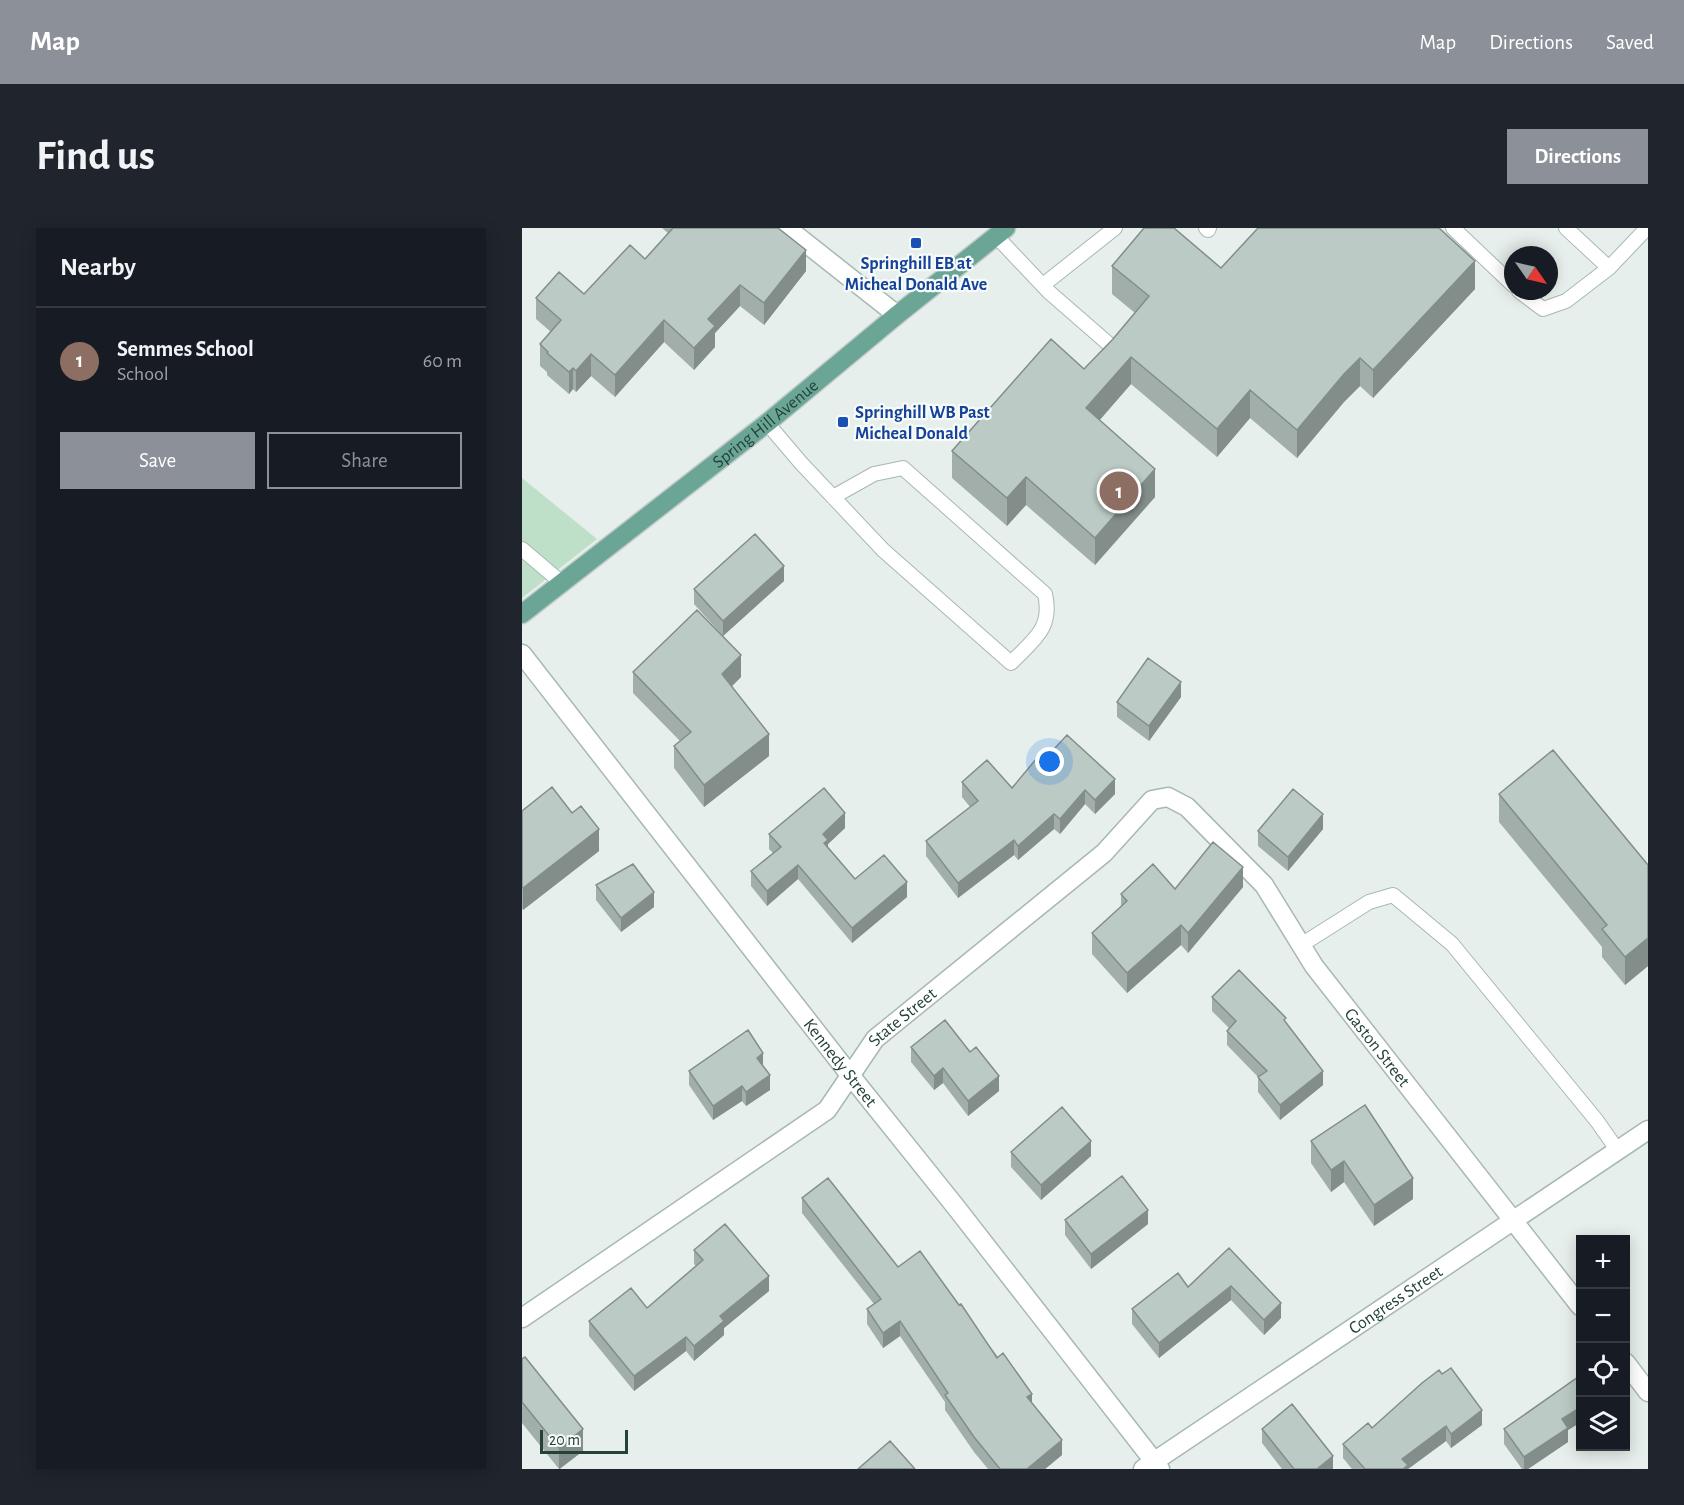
<!DOCTYPE html>
<html lang="en">
<head>
<meta charset="utf-8">
<style>
	body { margin:0; font-family:"Alegreya Sans",sans-serif; background:#20242c; color:#f1f3f6 }
	.controls { position:absolute; right:18px; bottom:18px; display:grid; overflow:hidden; border-radius:0px; box-shadow:0 3px 15px #0003 }
	.controls button { width:54px; height:54px; display:grid; place-items:center; padding:0; border:0; border-bottom:2px solid #363941; background:#171b24; color:#f1f3f6; font:30px sans-serif }
	.compass { position:absolute; left:982px; top:18px; width:54px; height:54px; border-radius:50%; background:#171b24; box-shadow:0 3px 15px #0003; rotate:124deg }
	.scale { position:absolute; left:18px; bottom:15px; width:88px; box-sizing:border-box; padding-left:6px; border:3px solid #24423a; border-top:0; font-size:16px; line-height:21px; white-space:nowrap; color:#24423a; -webkit-text-stroke:4px #f7fbf9; paint-order:stroke }
	.you { position:absolute; left:528px; top:534px; width:21px; height:21px; margin:-15px; border:4px solid #fff; border-radius:50%; background:#1a73e8; box-shadow:0 0 0 9px #1a73e833 }
	.badge { display:grid; place-items:center; width:39px; height:39px; border-radius:50%; background:#8c9099; color:#fff; font-size:20px; font-weight:700 }
	.pin { position:absolute; translate:-50% -50%; border:3px solid #fff; box-shadow:0 2px 6px #0006 }
	.list { margin:0; padding:0; list-style:none }
	h2 { display:flex; justify-content:space-between; align-items:center; height:78px; margin:0; padding:0 24px; font-size:26px }
	h2 small { font-size:20px; font-weight:400; color:#9ea1a6 }
	.list li { display:grid; grid-template-columns:39px 1fr auto; gap:18px; align-items:center; box-sizing:border-box; height:108px; padding:0 24px; border-top:2px solid #363941 }
	.list b { display:block; font-size:22px; white-space:nowrap }
	.list p { margin:0; font-size:20px; white-space:nowrap; color:#9ea1a6 }
	.list em { font-size:20px; font-style:normal; color:#9ea1a6 }
	.actions { display:flex; gap:12px; padding:18px 24px }
	.actions a { flex:1; padding:14px 0; border:2px solid #8c9099; border-radius:0px; text-align:center; font-size:21px; color:#8c9099 }
	.actions .main { background:#8c9099; color:#fff }
	.icon { flex:none; width:33px; height:33px; fill:none; stroke:currentColor; stroke-width:2; stroke-linecap:round; stroke-linejoin:round }
	.map { position:relative; flex:none; width:1126px; height:1241px; overflow:hidden; border-radius:0px }
	header { display:flex; align-items:center; gap:36px; box-sizing:border-box; height:84px; padding:0 30px; background:#8c9099; color:#fff }
	header strong { font-size:28px }
	nav { display:flex; gap:33px; margin-inline-start:auto; font-size:21px }
	.intro { display:flex; align-items:center; justify-content:space-between; box-sizing:border-box; height:144px; padding:0 36px }
	h1 { margin:0; font-size:42px }
	.button { padding:15px 27px; border-radius:0px; background:#8c9099; color:#fff; font-size:21px; font-weight:700 }
	main { display:flex; gap:36px; padding:0 36px }
	aside { flex:1; background:#171b24; border-radius:0px; box-shadow:0 3px 15px #0003 }
	.map>svg:first-child { display:block }
</style>
</head>
<body>
<header>
<strong>Map</strong>
<nav><a>Map</a><a>Directions</a><a>Saved</a></nav>
</header>
<div class="intro"><h1>Find us</h1><a class="button">Directions</a></div>
<main>
<aside>
<h2>Nearby<small></small></h2>
<ul class="list">
<li><span class="badge" style="background:#8d6e63">1</span><div><b>Semmes School</b><p>School</p></div><em>60 m</em></li>
</ul>
<div class="actions"><a class="main">Save</a><a>Share</a></div>
</aside>
<div class="map">
<svg width="1126" height="1241" viewBox="0 0 1126 1241">
	<rect width="100%" height="100%" fill="#e6efeb"/>
	<path fill="#bfe0c8" d="M 0,250 L 75,311 L 0,370 Z"/>
	<g fill="none" stroke-linecap="round" stroke-linejoin="round">
		<defs>
			<path id="service" d="M 684,0 L 686,2 L 687,0
				M 931,0 L 991,57
				M 1044,0 L 1087,40 L 1125,0
				M 474,8 L 527,64 L 589,118
				M 521,57 L 593,0
				M 997,63 L 1021,81 L 1044,73 L 1087,40
				M 245,195 L 279,235 L 361,322 L 489,435 C 511,412 531,401 523,366 L 381,240 L 352,246 L 311,269
				M 0,321 L 40,355
				M 779,717 L 847,674 L 871,667 L 930,716 L 1075,893 L 1096,923"/>
			<g id="minor">
				<path d="M 265,0 L 375,87"/>
				<path id="s1" d="M 0,426 L 328,847 L 433,978 L 638,1241"/>
				<path id="s2" d="M 0,1090 L 305,882 L 353,811 L 582,625 L 630,572 L 646,569 L 665,579 L 742,657 L 792,738 L 1058,1078"/>
				<path d="M 1104,1135 L 1126,1164"/>
			</g>
			<g id="tertiary">
				<path id="s3" d="M 621,1241 L 1126,902"/>
			</g>
			<g id="primary">
				<path id="s4" d="M 0,386 L 245,195 L 375,87 L 484,0"/>
			</g>
		</defs>
		<use href="#service" stroke="#a8b8b2" stroke-width="16"/>
		<use href="#minor" stroke="#a8b8b2" stroke-width="21"/>
		<use href="#tertiary" stroke="#a8b8b2" stroke-width="21"/>
		<use href="#primary" stroke="#c2cac8" stroke-width="21"/>
		<use href="#service" stroke="#fff" stroke-width="14"/>
		<use href="#minor" stroke="#fff" stroke-width="18"/>
		<use href="#tertiary" stroke="#fff" stroke-width="18"/>
		<use href="#primary" stroke="#6aa596" stroke-width="18"/>
	</g>
	<path fill="#a1aea9" d="M 140,0 L 256,0 L 284,43 L 242,97 L 218,78 L 193,105 L 193,119 L 172,142 L 142,114 L 93,169 L 69,148 L 54,164 L 51,161 L 47,166 L 25,147 L 25,144 L 18,138 L 18,116 L 29,104 L 14,91 L 14,70 L 62,66 L 123,31 L 146,5 Z
		M 590,38 L 699,40 L 953,61 L 851,170 L 838,158 L 822,174 L 775,230 L 728,190 L 695,229 L 609,156 L 577,192 L 633,269 L 573,337 L 504,277 L 485,298 L 430,250 L 430,223 L 562,141 L 591,111 L 613,85 L 590,66 Z
		M 262,353 L 201,408 L 172,376 L 172,361 Z
		M 111,444 L 219,449 L 209,459 L 247,528 L 182,579 L 152,540 L 152,518 L 158,513 L 111,465 Z
		M 659,469 L 627,513 L 595,489 L 595,474 Z
		M 520,534 L 593,566 L 573,586 L 563,576 L 538,606 L 532,601 L 496,632 L 492,627 L 436,670 L 404,628 L 404,613 L 448,579 L 440,569 L 440,554 L 490,560 Z
		M 977,566 L 1126,637 L 1126,738 L 1103,757 L 1080,729 L 1080,719 L 977,594 Z
		M 0,583 L 77,623 L 1,682 L 0,680 Z
		M 323,600 L 306,616 L 306,620 L 333,651 L 385,669 L 330,715 L 276,651 L 245,678 L 229,658 L 229,643 L 251,625 L 247,621 L 247,606 Z
		M 801,601 L 766,643 L 736,618 L 736,603 Z
		M 74,657 L 132,679 L 99,704 L 74,672 Z
		M 721,659 L 666,725 L 659,717 L 605,765 L 570,726 L 570,705 L 599,679 L 599,666 L 653,661 Z
		M 690,769 L 764,795 L 801,857 L 758,892 L 736,864 L 736,849 L 705,817 L 705,803 L 707,800 L 690,783 Z
		M 389,819 L 477,863 L 446,888 L 421,855 L 412,862 L 389,834 Z
		M 241,839 L 248,862 L 224,878 L 220,873 L 191,892 L 167,857 L 167,843 Z
		M 789,913 L 891,971 L 852,998 L 822,954 L 809,964 L 789,935 Z
		M 489,924 L 569,928 L 519,972 L 489,939 Z
		M 280,970 L 376,1039 L 437,1077 L 510,1174 L 540,1227 L 523,1241 L 466,1241 L 452,1224 L 423,1182 L 423,1174 L 378,1108 L 361,1120 L 345,1096 L 345,1081 L 352,1076 L 280,985 Z
		M 543,992 L 626,996 L 569,1041 L 543,1007 Z
		M 707,1020 L 759,1090 L 742,1107 L 709,1072 L 637,1130 L 610,1096 L 610,1081 L 666,1059 Z
		M 172,1022 L 247,1063 L 202,1100 L 202,1107 L 172,1133 L 164,1123 L 112,1163 L 67,1108 L 67,1093 L 125,1080 L 174,1038 L 172,1036 Z
		M 0,1131 L 61,1223 L 38,1241 L 37,1241 L 0,1195 Z
		M 1059,1147 L 1059,1194 L 1046,1202 L 1046,1214 L 1006,1241 L 1000,1241 L 982,1216 L 982,1201 Z
		M 960,1197 L 929,1220 L 924,1213 L 886,1241 L 830,1241 L 821,1230 L 821,1216 L 850,1200 Z
		M 740,1201 L 811,1241 L 760,1241 L 740,1215 Z"/>
	<path fill="#838d89" d="M 284,22 L 284,43 L 242,97 L 242,75 Z
		M 953,33 L 953,61 L 851,170 L 851,142 Z
		M 218,57 L 218,78 L 193,105 L 193,119 L 172,142 L 172,120 L 186,91 Z
		M 142,92 L 142,114 L 93,169 L 93,147 Z
		M 69,126 L 69,148 L 54,164 L 54,143 Z
		M 609,129 L 609,156 L 564,208 L 564,180 Z
		M 838,130 L 838,158 L 822,174 L 775,230 L 775,202 L 822,146 Z
		M 51,140 L 51,161 L 47,166 L 47,144 Z
		M 728,162 L 728,190 L 695,229 L 695,201 Z
		M 633,241 L 633,269 L 573,337 L 573,310 Z
		M 504,249 L 504,277 L 485,298 L 485,270 Z
		M 262,338 L 262,353 L 201,408 L 201,393 Z
		M 219,427 L 219,449 L 200,468 L 200,446 Z
		M 659,454 L 659,469 L 627,513 L 627,498 Z
		M 247,506 L 247,528 L 182,579 L 182,557 Z
		M 593,551 L 593,566 L 573,586 L 573,572 Z
		M 563,562 L 563,576 L 538,606 L 538,591 Z
		M 323,585 L 323,600 L 306,616 L 306,626 L 302,630 L 301,606 Z
		M 532,586 L 532,601 L 496,632 L 496,618 Z
		M 801,586 L 801,601 L 766,643 L 766,629 Z
		M 77,601 L 77,623 L 1,682 L 1,660 Z
		M 492,612 L 492,627 L 436,670 L 436,655 Z
		M 276,637 L 276,651 L 245,678 L 245,663 Z
		M 721,639 L 721,659 L 666,725 L 666,705 Z
		M 385,654 L 385,669 L 330,715 L 330,700 Z
		M 132,664 L 132,679 L 99,704 L 99,690 Z
		M 659,697 L 659,717 L 605,765 L 605,745 Z
		M 1126,710 L 1126,738 L 1103,757 L 1103,729 Z
		M 241,825 L 241,840 L 235,830 Z
		M 421,840 L 421,855 L 412,862 L 412,848 Z
		M 801,843 L 801,857 L 758,892 L 758,877 Z
		M 248,847 L 248,862 L 224,878 L 224,864 Z
		M 477,848 L 477,863 L 446,888 L 446,873 Z
		M 220,858 L 220,873 L 191,892 L 191,878 Z
		M 569,913 L 569,928 L 519,972 L 519,957 Z
		M 822,933 L 822,954 L 809,964 L 809,942 Z
		M 891,950 L 891,971 L 852,998 L 852,977 Z
		M 626,982 L 626,996 L 569,1041 L 569,1026 Z
		M 247,1048 L 247,1063 L 202,1100 L 202,1107 L 172,1133 L 172,1118 L 198,1088 Z
		M 709,1058 L 709,1072 L 637,1130 L 637,1115 Z
		M 759,1075 L 759,1090 L 742,1107 L 742,1092 Z
		M 378,1093 L 378,1108 L 361,1120 L 361,1105 Z
		M 164,1109 L 164,1123 L 112,1163 L 112,1148 Z
		M 510,1166 L 510,1181 L 505,1169 Z
		M 1059,1179 L 1059,1194 L 1046,1202 L 1046,1214 L 1006,1241 L 1002,1241 L 1002,1229 L 1040,1191 Z
		M 960,1182 L 960,1197 L 929,1220 L 929,1206 Z
		M 924,1198 L 924,1213 L 886,1241 L 880,1241 L 880,1231 Z
		M 61,1201 L 61,1223 L 37,1241 L 37,1220 Z
		M 540,1212 L 540,1227 L 523,1241 L 505,1241 Z
		M 811,1228 L 811,1241 L 795,1241 Z"/>
	<path fill="#bbcac4" stroke="#838d89" stroke-width="1.5" d="M 151,0 L 256,0 L 284,22 L 242,75 L 218,57 L 186,91 L 193,98 L 172,120 L 142,92 L 93,147 L 69,126 L 54,143 L 51,140 L 47,144 L 25,125 L 26,124 L 18,116 L 39,92 L 14,70 L 37,44 L 62,66 L 108,17 L 123,31 Z
		M 622,0 L 652,0 L 699,40 L 736,0 L 917,0 L 953,33 L 851,142 L 838,130 L 822,146 L 775,202 L 728,162 L 695,201 L 609,129 L 564,180 L 633,241 L 573,310 L 504,249 L 485,270 L 430,223 L 529,111 L 562,141 L 591,111 L 627,68 L 590,38 Z
		M 233,306 L 262,338 L 201,393 L 172,361 Z
		M 175,382 L 219,427 L 200,446 L 247,506 L 182,557 L 152,518 L 169,504 L 111,444 Z
		M 626,430 L 659,454 L 627,498 L 595,474 Z
		M 545,507 L 593,551 L 573,572 L 563,562 L 538,591 L 532,586 L 496,618 L 492,612 L 436,655 L 404,613 L 456,573 L 440,554 L 465,532 L 490,560 L 515,530 L 520,534 Z
		M 1031,522 L 1126,637 L 1126,710 L 1103,729 L 1080,701 L 1085,697 L 977,566 Z
		M 30,559 L 50,585 L 59,578 L 77,601 L 1,660 L 0,659 L 0,583 Z
		M 302,560 L 323,585 L 301,606 L 306,612 L 302,615 L 333,651 L 362,627 L 385,654 L 330,700 L 276,637 L 245,663 L 229,643 L 259,619 L 247,606 Z
		M 771,561 L 801,586 L 766,629 L 736,603 Z
		M 691,614 L 721,639 L 666,705 L 659,697 L 605,745 L 570,705 L 605,673 L 599,666 L 631,636 L 653,661 Z
		M 111,636 L 132,664 L 99,690 L 74,657 Z
		M 717,742 L 764,790 L 762,792 L 801,843 L 758,877 L 736,849 L 745,843 L 705,803 L 714,793 L 690,769 Z
		M 423,792 L 448,824 L 454,819 L 477,848 L 446,873 L 421,840 L 412,848 L 389,819 Z
		M 226,802 L 241,825 L 235,830 L 248,847 L 224,864 L 220,858 L 191,878 L 167,843 Z
		M 843,877 L 891,950 L 852,977 L 822,933 L 809,942 L 789,913 Z
		M 540,879 L 569,913 L 519,957 L 489,924 Z
		M 600,948 L 626,982 L 569,1026 L 543,992 Z
		M 306,950 L 376,1039 L 398,1023 L 437,1077 L 439,1076 L 475,1130 L 481,1125 L 510,1166 L 505,1169 L 540,1212 L 505,1241 L 478,1241 L 452,1209 L 423,1167 L 426,1165 L 378,1093 L 361,1105 L 345,1081 L 359,1071 L 280,970 Z
		M 203,996 L 247,1048 L 198,1088 L 202,1093 L 172,1118 L 164,1109 L 112,1148 L 67,1093 L 109,1060 L 125,1080 L 181,1032 L 172,1022 Z
		M 707,1020 L 759,1075 L 742,1092 L 709,1058 L 637,1115 L 610,1081 L 656,1045 L 666,1059 Z
		M 3,1129 L 61,1201 L 37,1220 L 0,1174 L 0,1131 Z
		M 929,1140 L 960,1182 L 929,1206 L 924,1198 L 880,1231 L 886,1237 L 881,1241 L 843,1241 L 821,1216 L 846,1195 L 850,1200 L 900,1155 L 917,1142 L 920,1146 Z
		M 1059,1147 L 1059,1179 L 1040,1191 L 1046,1200 L 1002,1229 L 982,1201 Z
		M 770,1176 L 811,1228 L 795,1241 L 772,1241 L 740,1201 Z
		M 368,1213 L 393,1241 L 336,1241 Z"/>
	<g fill="#1a4fb4" stroke="#f7fbf9" stroke-width="2">
		<rect x="388" y="9" width="12" height="12" rx="3"/>
		<rect x="315" y="188" width="12" height="12" rx="3"/>
	</g>
	<g text-anchor="middle" stroke-width="4.5" stroke-linejoin="round" paint-order="stroke">
		<g font-size="18" font-weight="bold" fill="#164399" stroke="#f7fbf9">
			<text x="394" y="41">Springhill EB at<tspan x="394" dy="21">Micheal Donald Ave</tspan></text>
			<text x="333" y="190" text-anchor="start">Springhill WB Past<tspan x="333" dy="21">Micheal Donald</tspan></text>
		</g>
		<g font-size="18" fill="#24423a" stroke="#f7fbf9">
			<text dy="6" stroke="none"><textPath href="#s4" startOffset="309">Spring Hill Avenue</textPath></text>
			<text dy="6" stroke="none"><textPath href="#s2" startOffset="490">State Street</textPath></text>
			<text dy="6" stroke="none"><textPath href="#s2" startOffset="1167">Gaston Street</textPath></text>
			<text dy="6" stroke="none"><textPath href="#s1" startOffset="518">Kennedy Street</textPath></text>
			<text dy="6" stroke="none"><textPath href="#s3" startOffset="304">Congress Street</textPath></text>
		</g>
	</g>
</svg>
<div class="controls">
<button>+</button>
<button>−</button>
<button><svg class="icon" aria-label="locate" viewBox="0 0 24 24"><circle cx="12" cy="12" r="6"/><path d="M12 2v4M12 18v4M2 12h4M18 12h4"/></svg></button>
<button><svg class="icon" aria-label="layers" viewBox="0 0 24 24"><path d="M12 4l9 5-9 5-9-5zM3 14l9 5 9-5"/></svg></button>
</div>
<svg class="compass" viewBox="-18 -18 36 36"><path d="M0-13l5 13h-10z" fill="#e53935"/><path d="M0 13l5-13h-10z" fill="#9ea1a6"/></svg>
<div class="scale">20 m</div>
<div class="you"></div>
<div class="pin badge" style="left:597px;top:263px;background:#8d6e63">1</div>
</div>
</main>
</body>
</html>
